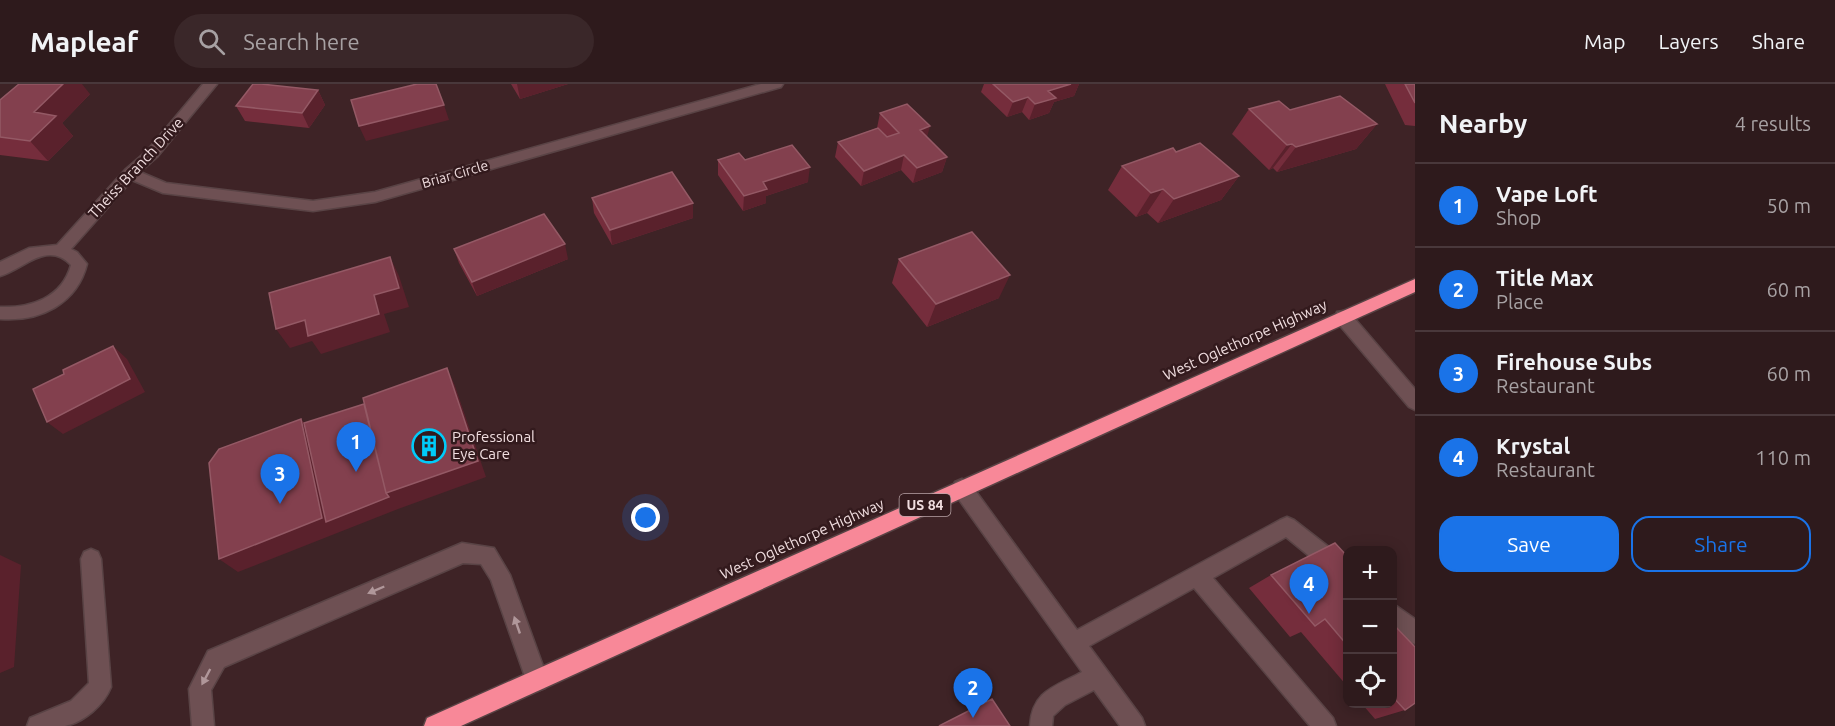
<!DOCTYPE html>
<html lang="en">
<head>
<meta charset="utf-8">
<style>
	body { margin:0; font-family:Ubuntu,sans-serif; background:#3a2729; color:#f1f3f6 }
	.controls { position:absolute; right:18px; bottom:18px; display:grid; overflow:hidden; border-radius:12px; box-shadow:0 3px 15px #0003 }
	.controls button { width:54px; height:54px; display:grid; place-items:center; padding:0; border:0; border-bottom:2px solid #49383b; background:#2e1a1c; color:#f1f3f6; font:30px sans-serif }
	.you { position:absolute; left:646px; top:434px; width:21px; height:21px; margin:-15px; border:4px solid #fff; border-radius:50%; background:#1a73e8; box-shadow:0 0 0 9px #1a73e833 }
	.badge { display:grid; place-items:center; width:39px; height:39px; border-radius:50%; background:#1a73e8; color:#fff; font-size:20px; font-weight:700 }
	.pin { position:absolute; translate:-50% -50px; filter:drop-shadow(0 2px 3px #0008) }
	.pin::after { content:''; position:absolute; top:32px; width:21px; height:18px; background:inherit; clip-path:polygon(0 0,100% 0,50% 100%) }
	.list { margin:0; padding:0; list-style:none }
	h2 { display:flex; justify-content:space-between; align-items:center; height:78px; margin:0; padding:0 24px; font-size:26px }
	h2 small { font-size:20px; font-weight:400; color:#a7a1a3 }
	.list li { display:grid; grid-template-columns:39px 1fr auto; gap:18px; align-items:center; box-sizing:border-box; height:84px; padding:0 24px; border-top:2px solid #49383b }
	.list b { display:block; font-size:22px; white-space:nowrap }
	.list p { margin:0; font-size:20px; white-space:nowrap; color:#a7a1a3 }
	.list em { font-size:20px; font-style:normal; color:#a7a1a3 }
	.actions { display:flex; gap:12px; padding:18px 24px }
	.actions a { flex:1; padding:14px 0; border:2px solid #1a73e8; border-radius:18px; text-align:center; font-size:21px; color:#1a73e8 }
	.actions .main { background:#1a73e8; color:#fff }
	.icon { flex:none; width:33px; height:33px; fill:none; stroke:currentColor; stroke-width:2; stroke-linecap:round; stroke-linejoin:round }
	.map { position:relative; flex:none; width:1415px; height:642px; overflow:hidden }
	header { display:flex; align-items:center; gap:36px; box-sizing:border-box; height:84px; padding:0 30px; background:#2e1a1c; border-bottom:2px solid #49383b }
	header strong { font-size:28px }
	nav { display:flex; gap:33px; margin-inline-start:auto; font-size:21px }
	.search { width:420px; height:54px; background:#3a2729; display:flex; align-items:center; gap:15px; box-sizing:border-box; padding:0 21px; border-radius:33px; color:#a7a1a3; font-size:22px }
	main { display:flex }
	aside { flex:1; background:#2e1a1c }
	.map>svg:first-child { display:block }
</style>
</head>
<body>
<header>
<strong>Mapleaf</strong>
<div class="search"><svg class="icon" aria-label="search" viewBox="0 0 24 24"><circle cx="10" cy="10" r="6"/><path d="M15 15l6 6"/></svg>Search here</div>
<nav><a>Map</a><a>Layers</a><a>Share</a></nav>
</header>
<main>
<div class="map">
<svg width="1415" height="642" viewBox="0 0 1415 642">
	<rect width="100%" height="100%" fill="#3e2326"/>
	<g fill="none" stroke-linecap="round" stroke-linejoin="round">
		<defs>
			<path id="minor" d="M 203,0 L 217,0 L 157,73 L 140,88 L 166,99 L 313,117 L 375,108 L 761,0 L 783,0 L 781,3 L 375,118 L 313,127 L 163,109 L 132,96 L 71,165 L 77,168 L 87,180 C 77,220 40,238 0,235 L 0,223 C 31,224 62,214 71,181 C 47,156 24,185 0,192 L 0,178 L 29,164 L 57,161 L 125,86 L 147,67 Z
				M 1343,227 L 1349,228 L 1415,305 L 1415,326 L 1409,323 L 1337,238 L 1335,233 L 1337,228 Z
				M 962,395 L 969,398 L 1077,546 L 1280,436 L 1287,433 L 1294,436 L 1348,478 L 1348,501 L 1341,498 L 1286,453 L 1213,494 L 1333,634 L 1336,642 L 1310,642 L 1194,504 L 1089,562 L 1142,634 L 1145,642 L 1120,642 L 1094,606 L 1065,621 L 1053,632 L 1052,642 L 1030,642 C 1032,607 1054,603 1082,588 L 955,410 L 952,404 L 955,398 Z
				M 462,459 L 494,464 L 510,491 L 548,596 L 545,604 L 537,607 L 529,604 L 491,496 L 481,480 L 463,479 L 224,583 L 211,606 L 214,642 L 192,642 L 189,605 L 208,567 Z
				M 91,465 L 98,468 L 101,475 L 111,603 C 104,621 84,638 65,642 C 53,642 39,642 27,642 L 30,634 L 71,617 L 89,599 L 81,475 L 84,468 Z
				M 1392,519 L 1415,535 L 1415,560 L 1407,557 L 1392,543 Z"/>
			<path id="highway" d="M 1415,195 L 1415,208 L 461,642 L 424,642 L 427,634 Z"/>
		</defs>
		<use href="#minor" stroke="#594345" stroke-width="3"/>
		<use href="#highway" stroke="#594345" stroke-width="3"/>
		<use href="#minor" fill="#6e5053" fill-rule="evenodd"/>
		<use href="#highway" fill="#f88898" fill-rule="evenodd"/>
	</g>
	<path fill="#752d3c" d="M 511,0 L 568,0 L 520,15 Z
		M 984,0 L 1079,0 L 1074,12 L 1054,18 L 1049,29 L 1029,36 L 1022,28 L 1007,33 L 981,8 Z
		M 1385,0 L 1415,0 L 1415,42 L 1405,41 Z
		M 318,6 L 325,21 L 309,44 L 245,37 L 236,22 Z
		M 90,10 L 62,39 L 73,52 L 48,77 L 0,71 L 0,16 Z
		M 1249,25 L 1290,26 L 1377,40 L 1356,65 L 1277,88 L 1273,84 L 1269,86 L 1232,50 Z
		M 880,29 L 927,53 L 947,73 L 942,88 L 913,99 L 901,86 L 861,102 L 835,73 L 838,58 L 877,44 Z
		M 1176,68 L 1239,92 L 1221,116 L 1158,139 L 1147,129 L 1136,133 L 1108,106 L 1122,82 Z
		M 718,76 L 745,76 L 808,98 L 766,112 L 766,119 L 743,127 L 718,91 Z
		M 592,114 L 693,134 L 612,161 L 594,129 Z
		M 454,165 L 568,175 L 477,212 L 459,179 Z
		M 899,175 L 999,214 L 927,243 L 892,199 Z
		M 1347,472 L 1347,602 L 1301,548 L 1290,553 L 1249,504 L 1271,491 Z
		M 1392,539 L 1405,626 L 1375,635 L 1362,620 L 1392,620 Z"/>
	<path fill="#5a212c" d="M 63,0 L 82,0 L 90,10 L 62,39 L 73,52 L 48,77 L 30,57 L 34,28 Z
		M 517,0 L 568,0 L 520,15 Z
		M 1071,0 L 1079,0 L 1074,12 L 1054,18 L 1049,29 L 1029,36 L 1035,20 L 1048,7 Z
		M 318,6 L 325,21 L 309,44 L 302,29 Z
		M 1028,13 L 1022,28 L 1007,33 L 1013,18 Z
		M 444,21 L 449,36 L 366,57 L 359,42 Z
		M 1377,40 L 1356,65 L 1277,88 L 1296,63 Z
		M 930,42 L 926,57 L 920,46 Z
		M 1292,60 L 1273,84 L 1269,86 L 1287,61 Z
		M 904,71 L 901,86 L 861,102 L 864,87 Z
		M 947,73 L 942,88 L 913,99 L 917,84 Z
		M 810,83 L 808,98 L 766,112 L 766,119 L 743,127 L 744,112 L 763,98 Z
		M 1239,92 L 1221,116 L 1158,139 L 1174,115 Z
		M 1163,105 L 1147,129 L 1136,133 L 1151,109 Z
		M 693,119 L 693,134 L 612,161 L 610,146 Z
		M 565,160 L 568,175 L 477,212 L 472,198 Z
		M 390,173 L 399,192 L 409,223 L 384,230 L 390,248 L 321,270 L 312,257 L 290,264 L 276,245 Z
		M 1010,191 L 999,214 L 927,243 L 936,220 Z
		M 113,262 L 127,275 L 145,308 L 63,350 L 47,338 Z
		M 447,284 L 455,302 L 486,393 L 398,425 L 238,488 L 219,475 L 301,335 L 315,352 Z
		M 0,471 L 21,481 L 14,583 L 0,589 Z"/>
	<path fill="#83404e" stroke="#945965" stroke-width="1.5" d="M 19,0 L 63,0 L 34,28 L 56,32 L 30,57 L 0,53 L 0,16 Z
		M 253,0 L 261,0 L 318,6 L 302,29 L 236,22 Z
		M 417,0 L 436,0 L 444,21 L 359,42 L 351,16 Z
		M 993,0 L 1071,0 L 1048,7 L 1056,14 L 1035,20 L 1028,13 L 1013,18 Z
		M 1405,0 L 1415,0 L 1415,19 Z
		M 1340,12 L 1377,40 L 1296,63 L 1292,60 L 1287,61 L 1249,25 L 1279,17 L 1290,26 Z
		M 907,20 L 930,42 L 920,46 L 947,73 L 917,84 L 904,71 L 864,87 L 838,58 L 878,44 L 887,53 L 899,49 L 880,29 Z
		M 1200,59 L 1239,92 L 1174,115 L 1163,105 L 1151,109 L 1122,82 L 1173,64 L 1176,68 Z
		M 792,61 L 810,83 L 763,98 L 767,105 L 744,112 L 718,76 L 739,69 L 745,76 Z
		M 672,88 L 693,119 L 610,146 L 592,114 Z
		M 544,130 L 565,160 L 472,198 L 454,165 Z
		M 972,148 L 1010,191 L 936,220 L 899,175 Z
		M 390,173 L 399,204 L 374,211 L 379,230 L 308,252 L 305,236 L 276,245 L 269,209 Z
		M 113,262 L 130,295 L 47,338 L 33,305 L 64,290 L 63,286 Z
		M 447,284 L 478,377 L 386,409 L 363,314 Z
		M 364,320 L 386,409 L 389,413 L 326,438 L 304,339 Z
		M 301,335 L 322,434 L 219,475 L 209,379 L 219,365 Z
		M 1335,459 L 1347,472 L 1347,561 L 1325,535 L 1315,542 L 1271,491 Z
		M 1392,539 L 1415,563 L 1415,619 L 1405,626 L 1392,612 Z
		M 992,615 L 1010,642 L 939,642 Z"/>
	<defs><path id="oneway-solid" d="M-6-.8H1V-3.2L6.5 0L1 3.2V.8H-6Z" transform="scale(1.5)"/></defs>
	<g fill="#b0979a">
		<use href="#oneway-solid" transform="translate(376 506) rotate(157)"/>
		<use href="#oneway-solid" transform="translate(517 541) rotate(-109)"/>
		<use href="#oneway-solid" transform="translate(206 593) rotate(118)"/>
	</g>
	<defs>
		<symbol id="building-ring" viewBox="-11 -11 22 22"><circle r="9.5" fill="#331a1d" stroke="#00cbf9" stroke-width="1.5"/><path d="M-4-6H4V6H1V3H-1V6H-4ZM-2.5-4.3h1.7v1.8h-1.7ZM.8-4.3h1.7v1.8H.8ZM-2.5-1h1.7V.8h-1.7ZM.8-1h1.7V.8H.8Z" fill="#00cbf9"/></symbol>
	</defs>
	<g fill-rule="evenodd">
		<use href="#building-ring" x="410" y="343" width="38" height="38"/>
	</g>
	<g text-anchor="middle" stroke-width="5" stroke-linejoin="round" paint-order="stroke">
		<g font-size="14" fill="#f1dee0" stroke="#331a1d">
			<text transform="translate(455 90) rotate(-16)" y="5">Briar Circle</text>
		</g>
		<rect fill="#331a1d" stroke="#b8a3a6" stroke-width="1.5" x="899.5" y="410" width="51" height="22" rx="4.5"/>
		<g font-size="14" font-weight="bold" fill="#f1dee0">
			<text x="925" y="426">US 84</text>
		</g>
		<g font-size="15" fill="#f1dee0" stroke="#331a1d">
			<text transform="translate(136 84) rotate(-47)" y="5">Theiss Branch Drive</text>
			<text transform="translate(1245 256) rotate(-24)" y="5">West Oglethorpe Highway</text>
			<text transform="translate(802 455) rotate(-24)" y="5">West Oglethorpe Highway</text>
		</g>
		<g font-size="15" fill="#f1dee0" stroke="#331a1d" text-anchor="start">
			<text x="452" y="358">Professional<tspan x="452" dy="17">Eye Care</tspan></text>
		</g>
	</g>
</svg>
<div class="controls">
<button>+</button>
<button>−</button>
<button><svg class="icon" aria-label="locate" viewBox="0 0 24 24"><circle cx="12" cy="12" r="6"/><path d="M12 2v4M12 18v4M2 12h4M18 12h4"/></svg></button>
</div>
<div class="you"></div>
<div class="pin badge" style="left:356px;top:388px">1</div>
<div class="pin badge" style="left:973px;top:634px">2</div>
<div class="pin badge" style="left:280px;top:420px">3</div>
<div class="pin badge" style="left:1309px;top:530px">4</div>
</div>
<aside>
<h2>Nearby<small>4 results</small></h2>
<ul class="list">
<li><span class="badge">1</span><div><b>Vape Loft</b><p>Shop</p></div><em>50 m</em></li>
<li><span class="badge">2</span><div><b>Title Max</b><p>Place</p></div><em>60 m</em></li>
<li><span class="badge">3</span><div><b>Firehouse Subs</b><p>Restaurant</p></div><em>60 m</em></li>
<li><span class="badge">4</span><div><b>Krystal</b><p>Restaurant</p></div><em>110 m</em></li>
</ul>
<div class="actions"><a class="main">Save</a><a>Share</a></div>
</aside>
</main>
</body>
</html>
